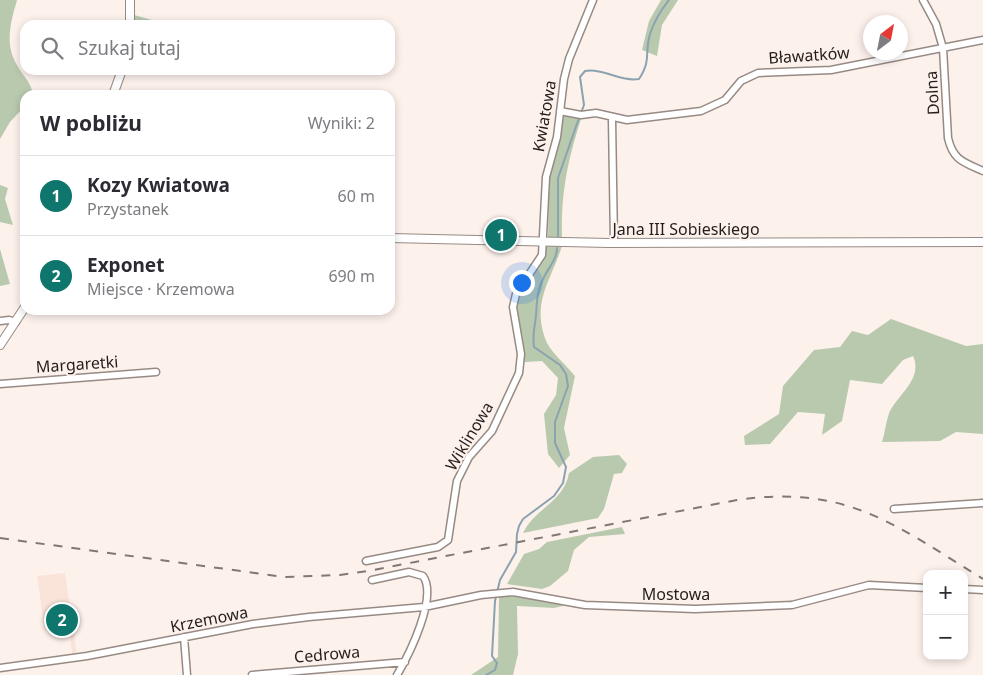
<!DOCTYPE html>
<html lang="pl">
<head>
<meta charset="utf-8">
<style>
	body { margin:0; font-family:"Noto Sans",sans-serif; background:#f2f2f3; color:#2b2b33 }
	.controls { position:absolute; right:15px; bottom:15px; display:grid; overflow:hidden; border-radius:10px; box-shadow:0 2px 8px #0003 }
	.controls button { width:45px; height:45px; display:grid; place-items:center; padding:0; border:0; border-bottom:1px solid #e1e1e2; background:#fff; color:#2b2b33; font:25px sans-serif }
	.compass { position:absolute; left:863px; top:15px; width:45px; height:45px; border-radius:50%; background:#fff; box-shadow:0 2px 8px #0003; rotate:32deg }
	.you { position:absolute; left:521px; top:282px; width:18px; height:18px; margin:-12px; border:4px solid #fff; border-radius:50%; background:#1a73e8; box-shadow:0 0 0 8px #1a73e833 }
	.badge { display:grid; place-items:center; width:32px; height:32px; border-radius:50%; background:#0f766e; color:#fff; font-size:16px; font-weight:700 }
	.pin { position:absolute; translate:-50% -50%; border:2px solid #fff; box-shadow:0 1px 5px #0006 }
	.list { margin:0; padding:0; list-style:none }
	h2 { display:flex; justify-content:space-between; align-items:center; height:65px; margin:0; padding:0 20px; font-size:21px }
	h2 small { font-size:16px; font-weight:400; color:#7c7c81 }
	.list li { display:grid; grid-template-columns:32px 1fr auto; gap:15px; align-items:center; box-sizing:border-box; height:80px; padding:0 20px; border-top:1px solid #e1e1e2 }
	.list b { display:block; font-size:19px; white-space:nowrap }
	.list p { margin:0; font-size:16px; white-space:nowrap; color:#7c7c81 }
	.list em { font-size:16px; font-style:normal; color:#7c7c81 }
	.icon { flex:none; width:28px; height:28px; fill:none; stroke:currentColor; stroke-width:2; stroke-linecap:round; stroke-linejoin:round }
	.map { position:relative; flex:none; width:983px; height:675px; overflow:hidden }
	.search { position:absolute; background:#fff; box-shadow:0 2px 8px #0003; left:20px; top:20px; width:375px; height:55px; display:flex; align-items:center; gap:12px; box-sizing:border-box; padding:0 18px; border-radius:15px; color:#7c7c81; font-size:19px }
	.panel { position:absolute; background:#fff; box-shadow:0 2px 8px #0003; left:20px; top:90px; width:375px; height:225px; border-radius:15px }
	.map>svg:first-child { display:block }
</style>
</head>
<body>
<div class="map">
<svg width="983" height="675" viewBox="0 0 983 675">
	<rect width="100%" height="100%" fill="#fdf1ec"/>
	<path fill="#fae4da" d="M 65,573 L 77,654 L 72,654 L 69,626 L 45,630 L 37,576 Z"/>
	<path fill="#b9c9ae" d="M 0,0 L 17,0 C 11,21 4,44 17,65 C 22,75 32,83 33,95 L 25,95 L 25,106 L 10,122 L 0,139 Z
		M 133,0 L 135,0 L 134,15 L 152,20 L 150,25 L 132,25 Z
		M 661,0 L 678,0 L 662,25 L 657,56 L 642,50 L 649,21 Z
		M 563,114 L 581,119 C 567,163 561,193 562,238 L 548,237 L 549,177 Z
		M 0,185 L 8,188 L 5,199 L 13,225 L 0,222 Z
		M 547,245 L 562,246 C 551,281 530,303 547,343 C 553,354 567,366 575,376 L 564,428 L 570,455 L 559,468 L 548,454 L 544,414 L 556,395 L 558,378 L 542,361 L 525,362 C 523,346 516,323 516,308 C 517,291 542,267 547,245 Z
		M 0,249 L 10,284 L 0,286 Z
		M 891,319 L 966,346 L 983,344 L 983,434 L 956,432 L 940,441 L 882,442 C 885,433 886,420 890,411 C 900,393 923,378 913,356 L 903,360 L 882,384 L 850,380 L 842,421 L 822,435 L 825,414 L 798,412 L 770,444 L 745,445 L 744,436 L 779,414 L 783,386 L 814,350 L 840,347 L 852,331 L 868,335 Z
		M 619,455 L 627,464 L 622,473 L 614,474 L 604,509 L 598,518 L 523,533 C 535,508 564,502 569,473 L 593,457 Z
		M 622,527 L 625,534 L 589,537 L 574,550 L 568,571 L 550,586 L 542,589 L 507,584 L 524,554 L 539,549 L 547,542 Z
		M 507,596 L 541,599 L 567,605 L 554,608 L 517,606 L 518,654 L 513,675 L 471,675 L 498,657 L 499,597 Z"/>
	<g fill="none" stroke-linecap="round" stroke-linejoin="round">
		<path stroke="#8ba2b1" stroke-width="2" d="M 581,113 L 584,105 L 580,77 L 585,71 C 604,68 620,82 639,79 C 652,59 644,54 650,34 C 654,22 661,10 669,0
			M 558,236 L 558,178 L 579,118
			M 486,675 L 495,670 L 497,663 L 492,656 L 495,601 L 500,580 L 516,552 L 517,534 L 519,526 L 523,519 L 554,496 L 563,483 L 566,467 L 555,443 L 555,422 L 568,386 L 566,374 L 560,365 L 534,347 C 532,332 535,328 536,315 C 537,301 537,290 544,277 C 549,267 557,259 557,248"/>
		<defs>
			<path id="minor" d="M 923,0 L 936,24 L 943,48 L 948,138 C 953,160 963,162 983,171
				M 560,111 L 581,115 L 596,113 L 627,120 L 701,111 L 725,100 L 741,81 L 758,73 L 831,70 L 983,40
				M 612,119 L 614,243
				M 0,321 L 9,320 L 16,322
				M 0,384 L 156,372
				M 894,509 L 983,503
				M 366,561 L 438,547 L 448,540 L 457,481 L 469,457 L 492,431 L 519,373 L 521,354 L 513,307 L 516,294 L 542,255 L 546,177 L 557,137 L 564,79 L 569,59 L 593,0
				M 372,580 L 409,572 L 423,576 C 438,597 409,655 397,675
				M 964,589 L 983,590
				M 184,637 L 187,675
				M 0,668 L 87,656 L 253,624 L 309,617 L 424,607 L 481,595 L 513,592 L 585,605 L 695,609 L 792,605 L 869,585 L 927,588
				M 252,675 L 405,662"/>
			<path id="tertiary" d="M 130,0 L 130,25
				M 113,95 L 122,70
				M 390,238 L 609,243 L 983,242
				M 0,345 L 25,307"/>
		</defs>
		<use href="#minor" stroke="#978a84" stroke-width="9"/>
		<use href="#tertiary" stroke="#978a84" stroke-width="10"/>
		<use href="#minor" stroke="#fff" stroke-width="6"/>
		<use href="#tertiary" stroke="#fff" stroke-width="8"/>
		<path stroke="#807874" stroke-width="2" stroke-dasharray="9 9" stroke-linecap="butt" d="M 0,538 L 284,577 L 340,575 L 368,571 L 737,500 C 847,484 895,525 983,579"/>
	</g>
	<g text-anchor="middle" stroke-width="4" stroke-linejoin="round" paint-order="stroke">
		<g font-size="16" fill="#231e1b" stroke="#fdf1ec">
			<text transform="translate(809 55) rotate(-4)" y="6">Bławatków</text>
			<text transform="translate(932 93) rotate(-93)" y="6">Dolna</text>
			<text transform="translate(544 116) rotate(-80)" y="6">Kwiatowa</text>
			<text x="686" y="235">Jana III Sobieskiego</text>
			<text transform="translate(77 364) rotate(-4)" y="6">Margaretki</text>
			<text transform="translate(469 436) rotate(-59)" y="6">Wiklinowa</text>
			<text x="676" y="600">Mostowa</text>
			<text transform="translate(209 619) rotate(-11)" y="6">Krzemowa</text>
			<text transform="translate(327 654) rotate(-5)" y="6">Cedrowa</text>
		</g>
	</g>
</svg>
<div class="controls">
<button>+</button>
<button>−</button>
</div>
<svg class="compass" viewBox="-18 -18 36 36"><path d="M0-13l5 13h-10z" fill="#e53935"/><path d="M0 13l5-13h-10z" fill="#7c7c81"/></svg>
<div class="you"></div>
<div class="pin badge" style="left:501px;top:235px">1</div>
<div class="pin badge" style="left:62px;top:620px">2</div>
<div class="search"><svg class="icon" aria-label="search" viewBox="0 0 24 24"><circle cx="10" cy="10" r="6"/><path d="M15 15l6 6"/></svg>Szukaj tutaj</div>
<section class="panel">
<h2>W pobliżu<small>Wyniki: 2</small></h2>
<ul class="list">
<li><span class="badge">1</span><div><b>Kozy Kwiatowa</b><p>Przystanek</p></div><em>60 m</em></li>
<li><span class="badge">2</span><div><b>Exponet</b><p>Miejsce · Krzemowa</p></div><em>690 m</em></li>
</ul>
</section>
</div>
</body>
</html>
